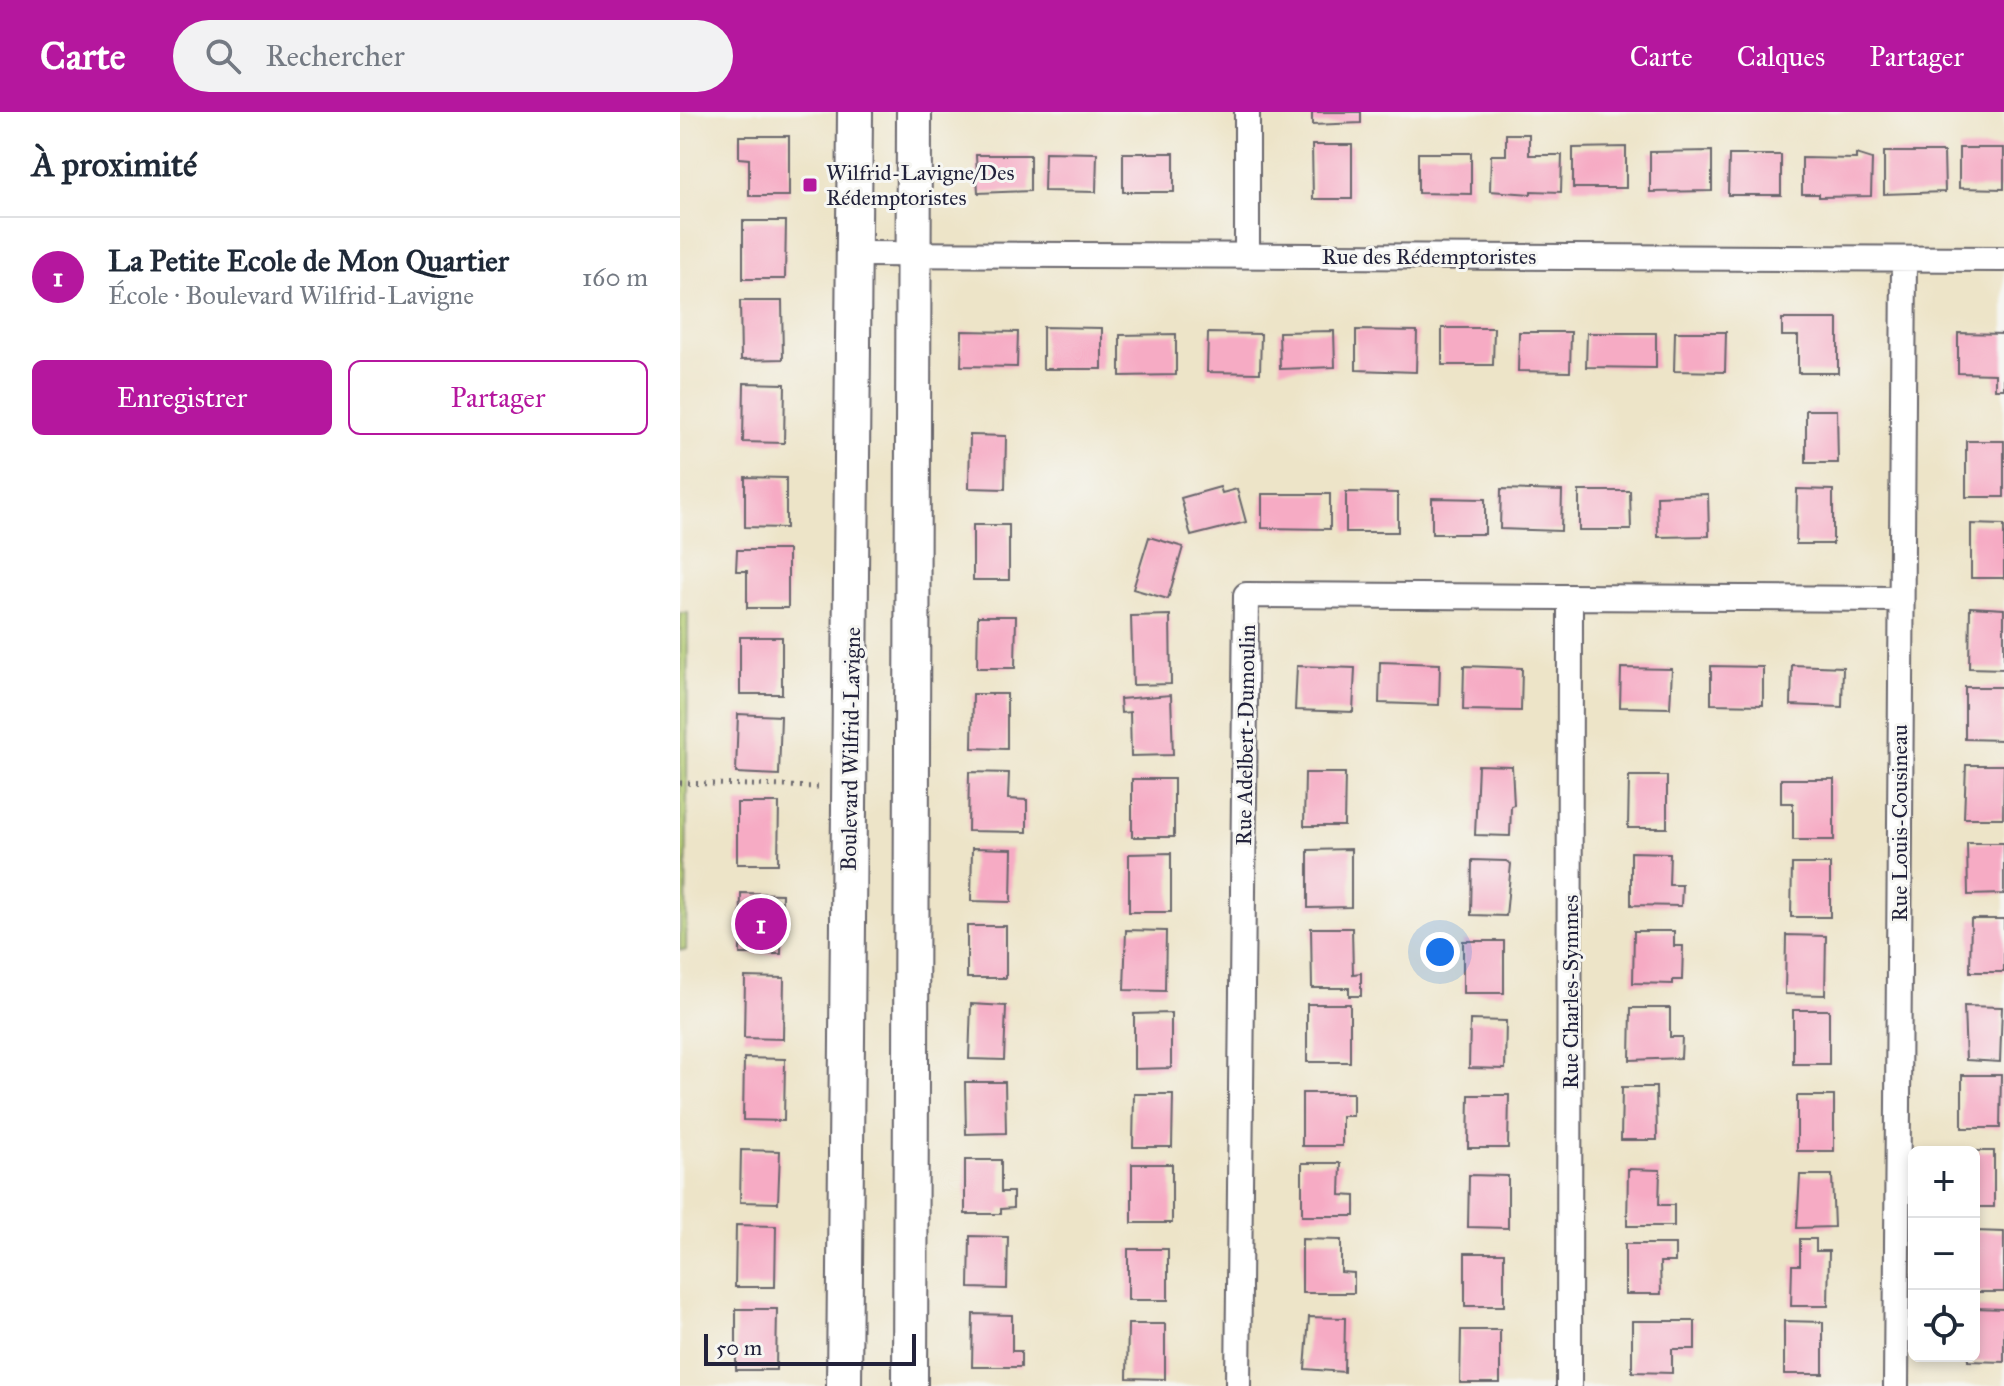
<!DOCTYPE html>
<html lang="fr">
<head>
<meta charset="utf-8">
<style>
	body { margin:0; font-family:"IM FELL Great Primer",serif; background:#f2f2f3; color:#1f2937 }
	.controls { position:absolute; right:24px; bottom:24px; display:grid; overflow:hidden; border-radius:12px; box-shadow:0 4px 12px #0003 }
	.controls button { width:72px; height:72px; display:grid; place-items:center; padding:0; border:0; border-bottom:2px solid #e0e1e3; background:#fff; color:#1f2937; font:40px sans-serif }
	.scale { position:absolute; left:24px; bottom:20px; width:212px; box-sizing:border-box; padding-left:8px; border:4px solid #22223b; border-top:0; font-size:22px; line-height:28px; white-space:nowrap; color:#22223b; -webkit-text-stroke:6px #f6f6f2; paint-order:stroke }
	.you { position:absolute; left:760px; top:840px; width:28px; height:28px; margin:-20px; border:6px solid #fff; border-radius:50%; background:#1a73e8; box-shadow:0 0 0 12px #1a73e833 }
	.badge { display:grid; place-items:center; width:52px; height:52px; border-radius:50%; background:#b5179e; color:#fff; font-size:26px; font-weight:700 }
	.pin { position:absolute; translate:-50% -50%; border:4px solid #fff; box-shadow:0 2px 8px #0006 }
	.list { margin:0; padding:0; list-style:none }
	h2 { display:flex; justify-content:space-between; align-items:center; height:104px; margin:0; padding:0 32px; font-size:34px }
	h2 small { font-size:26px; font-weight:400; color:#747a83 }
	.list li { display:grid; grid-template-columns:52px 1fr auto; gap:24px; align-items:center; box-sizing:border-box; height:120px; padding:0 32px; border-top:2px solid #e0e1e3 }
	.list b { display:block; font-size:30px; white-space:nowrap }
	.list p { margin:0; font-size:26px; white-space:nowrap; color:#747a83 }
	.list em { font-size:26px; font-style:normal; color:#747a83 }
	.actions { display:flex; gap:16px; padding:24px 32px }
	.actions a { flex:1; padding:18px 0; border:2px solid #b5179e; border-radius:12px; text-align:center; font-size:28px; color:#b5179e }
	.actions .main { background:#b5179e; color:#fff }
	.icon { flex:none; width:44px; height:44px; fill:none; stroke:currentColor; stroke-width:2; stroke-linecap:round; stroke-linejoin:round }
	.map { position:relative; flex:none; width:1324px; height:1274px; overflow:hidden }
	header { display:flex; align-items:center; gap:48px; box-sizing:border-box; height:112px; padding:0 40px; background:#b5179e; color:#fff }
	header strong { font-size:38px }
	nav { display:flex; gap:44px; margin-inline-start:auto; font-size:28px }
	.search { width:560px; height:72px; background:#f2f2f3; display:flex; align-items:center; gap:20px; box-sizing:border-box; padding:0 28px; border-radius:44px; color:#747a83; font-size:30px }
	main { display:flex }
	aside { flex:1; background:#fff }
	.map>svg:first-child { display:block }
</style>
</head>
<body>
<header>
<strong>Carte</strong>
<div class="search"><svg class="icon" aria-label="search" viewBox="0 0 24 24"><circle cx="10" cy="10" r="6"/><path d="M15 15l6 6"/></svg>Rechercher</div>
<nav><a>Carte</a><a>Calques</a><a>Partager</a></nav>
</header>
<main>
<aside>
<h2>À proximité<small></small></h2>
<ul class="list">
<li><span class="badge">1</span><div><b>La Petite Ecole de Mon Quartier</b><p>École · Boulevard Wilfrid-Lavigne</p></div><em>160 m</em></li>
</ul>
<div class="actions"><a class="main">Enregistrer</a><a>Partager</a></div>
</aside>
<div class="map">
<svg width="1324" height="1274" viewBox="0 0 1324 1274">
	<rect width="100%" height="100%" fill="#f6f6f2"/>
	<filter id="ink" filterUnits="userSpaceOnUse"><feTurbulence type="fractalNoise" baseFrequency=".0125" numOctaves="2"/><feDisplacementMap in="SourceGraphic" scale="16" xChannelSelector="R" yChannelSelector="G"/><feConvolveMatrix kernelMatrix="1 2 1 2 8 2 1 2 1" color-interpolation-filters="sRGB"/></filter>
	<filter id="wash" filterUnits="userSpaceOnUse"><feTurbulence type="fractalNoise" baseFrequency=".006" numOctaves="4" result="noise"/><feDisplacementMap in="SourceGraphic" scale="32" xChannelSelector="R" yChannelSelector="G"/><feGaussianBlur stdDeviation="1.8" result="paint"/><feColorMatrix in="noise" values="0 0 0 0 0 0 0 0 0 0 0 0 0 0 0 0 0 1.4 0 .05"/><feComposite in="paint" operator="in"/></filter>
	<g filter="url(#wash)">
		<rect width="100%" height="100%" fill="#ede4c8"/>
		<path fill="#b6ce74" stroke="#6c7858" stroke-width="2" d="M 0,501 L 8,501 L 6,838 L 0,838 Z"/>
		<g id="blocks">
			<path fill="#f6abc4" d="M 632,0 L 681,0 L 681,11 L 632,13 Z
				M 826,22 L 849,22 L 849,43 L 882,43 L 881,80 L 851,79 L 851,82 L 810,79 L 811,43 L 826,43 Z
				M 59,24 L 109,24 L 109,84 L 69,84 L 69,47 L 59,46 Z
				M 632,33 L 672,33 L 672,87 L 633,87 Z
				M 946,35 L 946,76 L 893,76 L 893,36 Z
				M 1279,36 L 1324,36 L 1324,77 L 1279,76 Z
				M 1032,39 L 1032,79 L 970,80 L 970,40 Z
				M 365,40 L 417,41 L 416,80 L 364,79 Z
				M 1204,40 L 1264,40 L 1265,80 L 1204,82 Z
				M 443,41 L 494,41 L 494,80 L 443,80 Z
				M 738,41 L 791,41 L 791,82 L 738,81 Z
				M 1176,42 L 1192,47 L 1191,84 L 1139,85 L 1139,82 L 1122,82 L 1122,46 L 1176,47 Z
				M 296,43 L 350,43 L 350,79 L 298,81 Z
				M 1049,43 L 1101,43 L 1101,83 L 1048,83 Z
				M 63,109 L 106,109 L 105,167 L 63,167 Z
				M 60,189 L 102,189 L 103,247 L 61,248 Z
				M 1102,207 L 1158,207 L 1158,261 L 1118,261 L 1118,224 L 1102,224 Z
				M 363,215 L 422,216 L 422,257 L 363,257 Z
				M 762,216 L 814,216 L 813,253 L 762,253 Z
				M 676,218 L 737,219 L 736,260 L 676,258 Z
				M 282,219 L 338,220 L 337,255 L 281,254 Z
				M 654,219 L 655,255 L 600,257 L 599,220 Z
				M 839,220 L 891,220 L 890,260 L 838,259 Z
				M 995,220 L 1046,220 L 1045,260 L 994,259 Z
				M 528,221 L 581,222 L 580,261 L 527,260 Z
				M 907,221 L 976,221 L 976,256 L 906,255 Z
				M 1278,221 L 1324,222 L 1324,277 L 1315,277 L 1315,262 L 1278,261 Z
				M 496,222 L 496,263 L 440,264 L 440,223 Z
				M 64,271 L 105,272 L 104,331 L 63,330 Z
				M 1126,298 L 1157,298 L 1158,351 L 1126,351 Z
				M 290,323 L 326,324 L 325,377 L 289,376 Z
				M 1286,329 L 1324,329 L 1324,385 L 1286,385 Z
				M 65,365 L 106,366 L 106,416 L 65,415 Z
				M 540,375 L 542,381 L 557,377 L 566,410 L 511,424 L 501,386 Z
				M 821,377 L 882,379 L 881,419 L 820,417 Z
				M 1117,377 L 1153,378 L 1153,432 L 1116,432 Z
				M 899,379 L 950,379 L 951,418 L 899,418 Z
				M 666,380 L 718,381 L 718,420 L 666,420 Z
				M 582,382 L 650,382 L 650,417 L 582,416 Z
				M 1028,382 L 1029,424 L 978,425 L 977,384 Z
				M 752,386 L 805,387 L 805,422 L 752,422 Z
				M 1291,412 L 1324,413 L 1324,466 L 1291,466 Z
				M 293,413 L 329,413 L 329,468 L 293,468 Z
				M 469,425 L 503,435 L 488,487 L 453,477 Z
				M 57,438 L 108,438 L 108,496 L 67,496 L 67,459 L 56,459 Z
				M 1290,495 L 1324,497 L 1324,557 L 1289,556 Z
				M 490,503 L 491,572 L 453,573 L 451,504 Z
				M 298,504 L 336,504 L 335,556 L 297,556 Z
				M 60,525 L 102,525 L 102,582 L 60,582 Z
				M 700,550 L 760,552 L 759,593 L 699,591 Z
				M 1112,553 L 1163,555 L 1162,595 L 1111,593 Z
				M 617,554 L 675,556 L 673,600 L 615,598 Z
				M 784,554 L 842,556 L 841,599 L 783,598 Z
				M 1031,554 L 1083,555 L 1083,593 L 1031,592 Z
				M 941,556 L 992,557 L 990,596 L 940,595 Z
				M 1285,575 L 1323,575 L 1322,628 L 1285,627 Z
				M 293,582 L 327,582 L 327,637 L 292,636 Z
				M 491,583 L 493,643 L 451,644 L 450,600 L 441,601 L 440,587 Z
				M 58,602 L 101,604 L 99,663 L 56,661 Z
				M 798,653 L 832,654 L 834,693 L 831,694 L 830,724 L 795,723 Z
				M 1286,653 L 1324,653 L 1323,706 L 1284,706 Z
				M 289,660 L 329,661 L 328,687 L 347,688 L 347,720 L 288,719 Z
				M 625,661 L 665,661 L 664,714 L 624,714 Z
				M 949,664 L 987,664 L 987,716 L 948,716 Z
				M 452,667 L 494,667 L 494,725 L 452,725 Z
				M 1101,667 L 1154,667 L 1154,728 L 1113,728 L 1113,691 L 1101,691 Z
				M 57,691 L 99,691 L 98,752 L 57,752 Z
				M 1287,731 L 1324,731 L 1324,782 L 1288,783 Z
				M 292,736 L 332,737 L 331,790 L 291,789 Z
				M 671,737 L 671,795 L 628,796 L 628,738 Z
				M 951,740 L 990,741 L 989,773 L 1002,773 L 1001,794 L 951,793 Z
				M 491,741 L 491,800 L 449,800 L 449,742 Z
				M 792,748 L 826,749 L 831,752 L 826,804 L 791,803 Z
				M 1112,752 L 1150,752 L 1150,805 L 1111,805 Z
				M 61,781 L 102,782 L 101,842 L 60,842 Z
				M 1291,807 L 1324,807 L 1324,860 L 1290,860 Z
				M 287,814 L 326,814 L 326,866 L 287,866 Z
				M 631,816 L 672,816 L 673,862 L 681,861 L 681,884 L 669,884 L 669,876 L 632,876 Z
				M 446,818 L 486,819 L 485,879 L 444,878 Z
				M 954,819 L 994,819 L 994,834 L 1003,834 L 1002,868 L 993,868 L 993,872 L 953,871 Z
				M 1106,823 L 1146,824 L 1145,883 L 1105,882 Z
				M 783,829 L 824,829 L 824,881 L 783,881 Z
				M 65,865 L 104,866 L 103,927 L 64,926 Z
				M 291,892 L 326,894 L 324,948 L 289,947 Z
				M 627,892 L 670,892 L 670,950 L 627,950 Z
				M 1284,894 L 1322,895 L 1320,950 L 1286,948 Z
				M 951,896 L 990,896 L 990,925 L 1002,925 L 1001,946 L 950,948 Z
				M 1113,898 L 1149,898 L 1149,952 L 1113,952 Z
				M 491,901 L 491,956 L 454,957 L 454,902 Z
				M 790,908 L 826,909 L 825,957 L 789,956 Z
				M 64,946 L 105,947 L 104,1009 L 63,1008 Z
				M 1282,963 L 1321,963 L 1320,1016 L 1282,1016 Z
				M 285,970 L 325,970 L 326,1021 L 286,1022 Z
				M 942,975 L 976,975 L 977,1028 L 941,1028 Z
				M 622,981 L 673,981 L 673,1004 L 662,1004 L 662,1034 L 622,1034 Z
				M 454,982 L 493,982 L 492,1035 L 453,1035 Z
				M 789,983 L 829,983 L 828,1036 L 788,1036 Z
				M 1117,984 L 1154,984 L 1154,1039 L 1117,1039 Z
				M 61,1038 L 100,1039 L 98,1091 L 60,1090 Z
				M 1294,1039 L 1314,1039 L 1314,1095 L 1294,1095 Z
				M 285,1048 L 321,1048 L 321,1080 L 333,1080 L 333,1096 L 321,1097 L 321,1102 L 285,1102 Z
				M 622,1051 L 661,1051 L 660,1083 L 675,1084 L 675,1104 L 622,1104 Z
				M 452,1052 L 492,1052 L 492,1111 L 452,1111 Z
				M 948,1057 L 980,1058 L 979,1093 L 994,1093 L 994,1114 L 947,1114 Z
				M 789,1063 L 828,1064 L 828,1116 L 788,1115 Z
				M 1120,1063 L 1152,1063 L 1154,1115 L 1117,1116 Z
				M 56,1113 L 96,1114 L 95,1175 L 55,1175 Z
				M 1294,1119 L 1324,1120 L 1324,1180 L 1294,1180 Z
				M 290,1124 L 328,1125 L 327,1177 L 289,1176 Z
				M 622,1127 L 661,1128 L 661,1160 L 674,1161 L 674,1181 L 622,1181 Z
				M 1120,1127 L 1136,1127 L 1136,1139 L 1149,1139 L 1148,1194 L 1111,1194 L 1112,1153 L 1120,1153 Z
				M 945,1132 L 995,1132 L 995,1150 L 980,1150 L 981,1182 L 945,1182 Z
				M 448,1137 L 488,1137 L 488,1188 L 448,1188 Z
				M 785,1141 L 824,1141 L 824,1194 L 785,1194 Z
				M 1294,1196 L 1324,1197 L 1324,1250 L 1288,1249 L 1288,1244 L 1294,1244 Z
				M 56,1197 L 97,1197 L 96,1258 L 56,1258 Z
				M 293,1202 L 332,1203 L 332,1239 L 341,1239 L 341,1255 L 292,1255 Z
				M 629,1205 L 665,1206 L 664,1260 L 625,1257 Z
				M 952,1209 L 1015,1209 L 1015,1237 L 992,1237 L 992,1261 L 952,1260 Z
				M 1104,1209 L 1143,1210 L 1143,1262 L 1104,1262 Z
				M 448,1212 L 485,1212 L 485,1267 L 447,1266 Z
				M 781,1218 L 820,1218 L 820,1271 L 780,1271 Z"/>
		</g>
	</g>
	<g filter="url(#ink)">
		<use href="#blocks" fill-opacity="0" stroke="#69666c" stroke-width="2"/>
		<g fill="none" stroke-linecap="round" stroke-linejoin="round">
			<defs>
				<path id="minor" d="M 175,142 L 1324,147
					M 567,143 L 567,0
					M 558,1274 L 566,483 L 1221,487
					M 889,1274 L 890,485
					M 1216,1274 L 1224,148"/>
				<path id="secondary" d="M 164,1274 L 175,0
					M 230,1274 L 234,0"/>
			</defs>
			<use href="#minor" stroke="#69666c" stroke-width="28"/>
			<use href="#secondary" stroke="#69666c" stroke-width="38"/>
			<path stroke="#69666c" stroke-width="5" stroke-dasharray="2 6" stroke-linecap="butt" d="M 0,671 L 139,675"/>
			<use href="#minor" stroke="#fff" stroke-width="24"/>
			<use href="#secondary" stroke="#fff" stroke-width="34"/>
		</g>
	</g>
	<rect fill="#b5179e" stroke="#f6f6f2" stroke-width="3" x="122" y="65" width="16" height="16" rx="4"/>
	<g text-anchor="middle" stroke-width="6" stroke-linejoin="round" paint-order="stroke">
		<g font-size="22" fill="#22223b" stroke="#f6f6f2" text-anchor="start">
			<text x="146" y="68">Wilfrid-Lavigne/Des<tspan x="146" dy="25">Rédemptoristes</tspan></text>
		</g>
		<g font-size="22" fill="#22223b" stroke="#f6f6f2">
			<text x="749" y="152">Rue des Rédemptoristes</text>
			<text transform="translate(565 623) rotate(-89)" y="8">Rue Adelbert-Dumoulin</text>
			<text transform="translate(170 637) rotate(-89)" y="8">Boulevard Wilfrid-Lavigne</text>
			<text transform="translate(1219 711) rotate(-90)" y="8">Rue Louis-Cousineau</text>
			<text transform="translate(890 880) rotate(-90)" y="8">Rue Charles-Symmes</text>
		</g>
	</g>
</svg>
<div class="controls">
<button>+</button>
<button>−</button>
<button><svg class="icon" aria-label="locate" viewBox="0 0 24 24"><circle cx="12" cy="12" r="6"/><path d="M12 2v4M12 18v4M2 12h4M18 12h4"/></svg></button>
</div>
<div class="scale">50 m</div>
<div class="you"></div>
<div class="pin badge" style="left:81px;top:812px">1</div>
</div>
</main>
</body>
</html>
